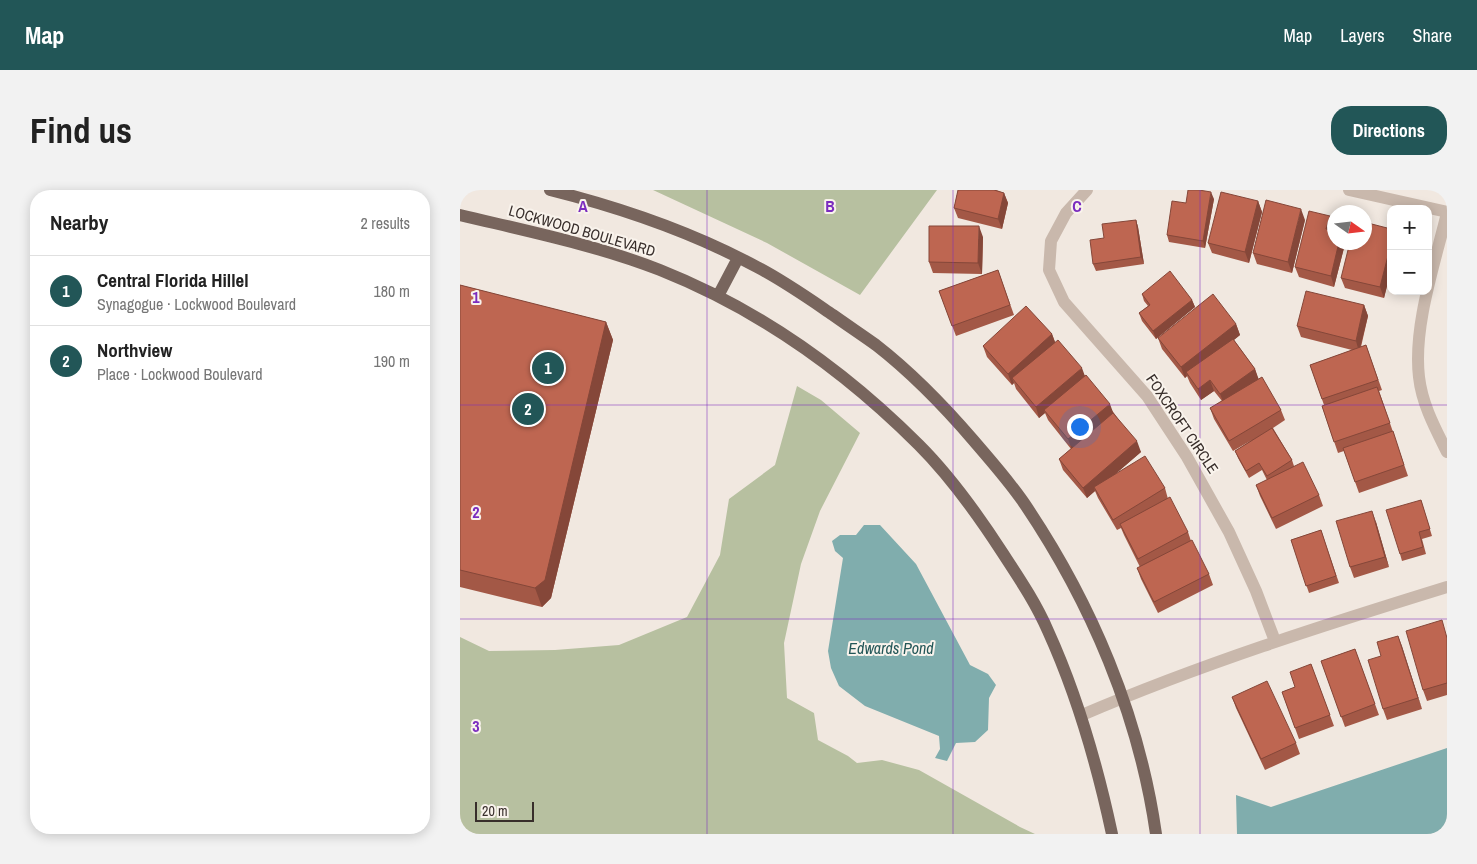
<!DOCTYPE html>
<html lang="en">
<head>
<meta charset="utf-8">
<style>
	body { margin:0; font-family:"Archivo Narrow",sans-serif; background:#f2f2f2; color:#222 }
	.controls { position:absolute; right:15px; top:15px; display:grid; overflow:hidden; border-radius:10px; box-shadow:0 2px 12px #0003 }
	.controls button { width:45px; height:45px; display:grid; place-items:center; padding:0; border:0; border-bottom:1px solid #e0e0e0; background:#fff; color:#222; font:25px sans-serif }
	.compass { position:absolute; left:867px; top:15px; width:45px; height:45px; border-radius:50%; background:#fff; box-shadow:0 2px 12px #0003; rotate:104deg }
	.scale { position:absolute; left:15px; bottom:12px; width:59px; box-sizing:border-box; padding-left:5px; border:2px solid #382e2b; border-top:0; font-size:14px; line-height:18px; white-space:nowrap; color:#382e2b; -webkit-text-stroke:4px #f9f3ec; paint-order:stroke }
	.you { position:absolute; left:619px; top:236px; width:18px; height:18px; margin:-12px; border:4px solid #fff; border-radius:50%; background:#1a73e8; box-shadow:0 0 0 8px #1a73e833 }
	.badge { display:grid; place-items:center; width:32px; height:32px; border-radius:50%; background:#225657; color:#fff; font-size:16px; font-weight:700 }
	.pin { position:absolute; translate:-50% -50%; border:2px solid #fff; box-shadow:0 1px 5px #0006 }
	.list { margin:0; padding:0; list-style:none }
	h2 { display:flex; justify-content:space-between; align-items:center; height:65px; margin:0; padding:0 20px; font-size:21px }
	h2 small { font-size:16px; font-weight:400; color:#767676 }
	.list li { display:grid; grid-template-columns:32px 1fr auto; gap:15px; align-items:center; box-sizing:border-box; height:70px; padding:0 20px; border-top:1px solid #e0e0e0 }
	.list b { display:block; font-size:19px; white-space:nowrap }
	.list p { margin:0; font-size:16px; white-space:nowrap; color:#767676 }
	.list em { font-size:16px; font-style:normal; color:#767676 }
	.map { position:relative; flex:none; width:987px; height:644px; overflow:hidden; border-radius:20px }
	header { display:flex; align-items:center; gap:30px; box-sizing:border-box; height:70px; padding:0 25px; background:#225657; color:#fff }
	header strong { font-size:24px }
	nav { display:flex; gap:28px; margin-inline-start:auto; font-size:18px }
	.intro { display:flex; align-items:center; justify-content:space-between; box-sizing:border-box; height:120px; padding:0 30px }
	h1 { margin:0; font-size:35px }
	.button { padding:12px 22px; border-radius:20px; background:#225657; color:#fff; font-size:18px; font-weight:700 }
	main { display:flex; gap:30px; padding:0 30px }
	aside { flex:1; background:#fff; border-radius:20px; box-shadow:0 2px 12px #0003 }
	.map>svg:first-child { display:block }
</style>
</head>
<body>
<header>
<strong>Map</strong>
<nav><a>Map</a><a>Layers</a><a>Share</a></nav>
</header>
<div class="intro"><h1>Find us</h1><a class="button">Directions</a></div>
<main>
<aside>
<h2>Nearby<small>2 results</small></h2>
<ul class="list">
<li><span class="badge">1</span><div><b>Central Florida Hillel</b><p>Synagogue · Lockwood Boulevard</p></div><em>180 m</em></li>
<li><span class="badge">2</span><div><b>Northview</b><p>Place · Lockwood Boulevard</p></div><em>190 m</em></li>
</ul>
</aside>
<div class="map">
<svg width="987" height="644" viewBox="0 0 987 644">
	<rect width="100%" height="100%" fill="#f1e8e0"/>
	<path fill="#b7c0a0" d="M 193,0 L 477,0 L 400,105 L 307,53 Z
		M 337,196 L 361,210 L 400,243 L 360,321 L 341,374 L 324,453 L 327,508 L 354,523 L 358,550 L 388,566 L 397,573 L 422,570 L 459,580 L 560,637 L 575,644 L 0,644 L 0,447 L 29,461 L 95,460 L 159,455 L 227,427 L 260,365 L 269,309 L 315,275 Z"/>
	<path fill="#80adad" d="M 404,335 L 420,335 L 456,374 L 510,475 L 528,484 L 536,495 L 529,508 L 528,540 L 515,552 L 496,553 L 487,571 L 475,568 L 480,559 L 479,546 L 405,516 L 379,496 L 371,478 L 368,461 L 383,368 L 375,361 L 372,351 L 380,345 L 396,345 Z
		M 987,558 L 987,644 L 777,644 L 776,605 L 811,617 Z"/>
	<g fill="none" stroke-linecap="round" stroke-linejoin="round">
		<path stroke="#c9b8ac" stroke-width="12" d="M 627,0 L 606,23 L 591,51 L 589,80 L 604,112 L 687,206 L 727,267 L 769,342 L 796,401 L 815,451
			M 889,0 L 987,22
			M 987,23 C 975,73 953,136 959,187 C 962,214 975,238 987,262
			M 622,525 C 741,474 864,435 987,397"/>
		<path stroke="#78655d" stroke-width="12" d="M 90,0 C 162,18 232,42 297,77 C 324,91 348,108 373,125 C 387,135 402,145 416,155 C 452,183 484,216 514,251 C 531,271 549,291 564,313 C 631,412 679,525 696,644
			M 0,25 C 67,41 136,55 200,80 C 298,119 385,181 459,255 C 491,287 518,325 542,362 C 559,388 576,413 588,441 C 618,507 637,574 652,644
			M 258,106 L 278,68"/>
	</g>
	<path fill="#a35846" d="M 498,0 L 536,0 L 544,3 L 548,13 L 542,39 L 498,28 L 494,18 Z
		M 754,9 L 745,58 L 709,52 L 707,45 L 726,13 Z
		M 798,11 L 802,22 L 789,73 L 752,63 L 748,53 Z
		M 676,30 L 678,37 L 684,74 L 636,81 L 633,74 L 644,48 Z
		M 845,30 L 832,83 L 797,74 L 793,63 Z
		M 874,37 L 873,41 L 874,52 L 885,52 L 885,54 L 874,97 L 839,87 L 835,77 Z
		M 931,39 L 931,80 L 924,108 L 885,98 L 881,88 Z
		M 523,47 L 522,84 L 473,83 L 469,72 Z
		M 538,80 L 554,125 L 496,146 L 479,101 Z
		M 0,95 L 146,132 L 153,150 L 91,408 L 82,417 L 0,397 Z
		M 682,104 L 732,110 L 735,117 L 696,149 L 682,131 L 679,123 L 688,116 L 684,111 Z
		M 904,115 L 908,126 L 901,157 L 906,155 L 922,200 L 919,201 L 948,286 L 899,303 L 884,261 L 878,263 L 862,216 L 864,215 L 850,175 L 892,160 L 841,147 L 837,136 Z
		M 776,134 L 780,145 L 774,150 L 795,179 L 798,189 L 821,220 L 825,230 L 813,238 L 832,270 L 834,276 L 859,305 L 863,316 L 816,339 L 800,306 L 796,295 L 807,290 L 802,280 L 789,288 L 778,268 L 775,261 L 792,250 L 773,261 L 754,229 L 750,218 L 762,211 L 754,201 L 741,210 L 730,193 L 727,186 L 725,188 L 702,159 L 698,148 Z
		M 592,144 L 595,152 L 625,186 L 654,223 L 681,262 L 655,284 L 705,298 L 708,309 L 728,342 L 731,351 L 749,384 L 753,395 L 698,423 L 681,389 L 677,378 L 680,377 L 664,345 L 661,338 L 657,340 L 638,308 L 635,301 L 627,308 L 603,280 L 599,269 L 611,259 L 588,230 L 585,223 L 579,228 L 556,199 L 554,193 L 552,195 L 527,167 L 523,156 Z
		M 961,310 L 972,346 L 962,349 L 966,364 L 942,371 L 940,364 Z
		M 916,332 L 929,377 L 894,388 L 890,377 Z
		M 861,340 L 879,393 L 849,403 L 831,350 Z
		M 987,445 L 987,505 L 967,511 L 963,500 Z
		M 938,446 L 962,519 L 927,530 L 923,519 L 921,466 Z
		M 895,459 L 919,525 L 885,537 L 861,471 Z
		M 851,474 L 874,536 L 839,549 L 822,502 L 835,497 Z
		M 772,507 L 836,553 L 840,564 L 805,580 L 776,518 Z"/>
	<path fill="#854739" d="M 751,2 L 754,9 L 745,58 L 743,51 Z
		M 544,3 L 548,13 L 542,39 L 538,29 Z
		M 798,11 L 802,22 L 789,73 L 785,62 Z
		M 841,19 L 845,30 L 832,83 L 828,72 Z
		M 870,26 L 874,37 L 870,50 L 866,39 Z
		M 676,30 L 678,37 L 684,74 L 681,67 Z
		M 519,36 L 523,47 L 522,84 L 518,73 Z
		M 879,52 L 885,52 L 885,54 L 874,97 L 871,86 Z
		M 931,54 L 931,80 L 924,108 L 920,97 Z
		M 732,110 L 735,117 L 696,149 L 693,141 Z
		M 904,115 L 908,126 L 899,162 L 896,151 Z
		M 146,132 L 153,150 L 91,408 L 82,417 L 75,398 Z
		M 776,134 L 780,145 L 728,186 L 726,182 L 727,186 L 725,188 L 721,177 Z
		M 592,144 L 596,155 L 552,188 L 554,193 L 552,195 L 548,184 Z
		M 622,178 L 626,189 L 584,220 L 585,223 L 579,228 L 576,217 Z
		M 795,179 L 799,190 L 764,214 L 760,204 Z
		M 750,190 L 754,201 L 741,210 L 738,199 Z
		M 650,214 L 654,225 L 612,260 L 608,249 Z
		M 677,251 L 681,262 L 636,301 L 634,297 L 635,301 L 627,308 L 623,298 Z
		M 912,321 L 916,332 L 929,377 L 925,367 Z
		M 938,446 L 942,456 L 962,519 L 958,508 Z"/>
	<path fill="#be6651" stroke="#854739" d="M 498,0 L 534,0 L 544,3 L 538,29 L 494,18 Z
		M 728,0 L 739,0 L 751,2 L 743,51 L 707,45 L 712,11 L 726,13 Z
		M 761,2 L 798,11 L 785,62 L 748,53 Z
		M 806,10 L 841,19 L 828,72 L 793,63 Z
		M 849,21 L 870,26 L 866,39 L 874,41 L 874,52 L 879,52 L 871,86 L 835,77 Z
		M 676,30 L 681,67 L 633,74 L 630,50 L 644,48 L 642,34 Z
		M 904,32 L 931,39 L 931,54 L 920,97 L 881,88 L 890,52 L 904,52 Z
		M 469,36 L 519,36 L 518,73 L 469,72 Z
		M 538,80 L 550,115 L 492,136 L 479,101 Z
		M 710,81 L 732,110 L 693,141 L 679,123 L 690,115 L 682,104 Z
		M 0,95 L 146,132 L 85,390 L 75,398 L 0,380 Z
		M 846,101 L 904,115 L 896,151 L 837,136 Z
		M 753,104 L 776,134 L 721,177 L 698,148 Z
		M 566,116 L 592,144 L 548,184 L 523,156 Z
		M 773,149 L 795,179 L 760,204 L 750,190 L 738,199 L 726,182 Z
		M 598,150 L 622,178 L 576,217 L 552,188 Z
		M 906,155 L 918,190 L 862,209 L 850,175 Z
		M 626,185 L 650,214 L 608,249 L 584,220 Z
		M 802,187 L 821,220 L 769,251 L 750,218 Z
		M 917,197 L 930,233 L 874,252 L 862,216 Z
		M 653,223 L 677,251 L 623,298 L 599,269 Z
		M 812,238 L 832,270 L 807,286 L 799,273 L 786,281 L 775,261 Z
		M 933,241 L 944,275 L 895,292 L 883,258 Z
		M 685,266 L 705,298 L 653,330 L 634,297 Z
		M 843,272 L 859,305 L 812,328 L 796,295 Z
		M 710,307 L 728,342 L 678,369 L 660,334 Z
		M 961,310 L 970,339 L 959,342 L 963,357 L 940,364 L 926,320 Z
		M 912,321 L 925,367 L 890,377 L 876,331 Z
		M 861,340 L 876,386 L 846,396 L 831,350 Z
		M 732,350 L 749,384 L 694,412 L 677,378 Z
		M 982,430 L 987,448 L 987,493 L 963,500 L 946,441 Z
		M 938,446 L 958,508 L 923,519 L 908,470 L 921,466 L 917,452 Z
		M 895,459 L 915,514 L 881,527 L 861,471 Z
		M 851,474 L 870,525 L 835,538 L 822,502 L 835,497 L 830,482 Z
		M 807,491 L 836,553 L 801,569 L 772,507 Z"/>
	<path fill="none" stroke="#7b2cbf" stroke-width="1" stroke-opacity="0.55" d="M 247,0 L 247,644M 493,0 L 493,644M 740,0 L 740,644M 0,215 L 987,215M 0,429 L 987,429"/>
	<g text-anchor="middle" stroke-width="4" stroke-linejoin="round" paint-order="stroke">
		<g font-size="15" fill="#382e2b" stroke="#f9f3ec">
			<text transform="translate(122 41) rotate(16)" y="5">LOCKWOOD BOULEVARD</text>
			<text transform="translate(722 234) rotate(56)" y="5">FOXCROFT CIRCLE</text>
		</g>
		<g font-size="16" font-style="italic" fill="#225657" stroke="#f9f3ec">
			<text x="431" y="464">Edwards Pond</text>
		</g>
	</g>
	<g font-size="16" text-anchor="middle" font-weight="bold" fill="#7b2cbf" stroke="#f9f3ec" stroke-width="4" stroke-linejoin="round" paint-order="stroke">
		<text x="123" y="22">A</text>
		<text x="370" y="22">B</text>
		<text x="617" y="22">C</text>
		<text x="16" y="113">1</text>
		<text x="16" y="328">2</text>
		<text x="16" y="542">3</text>
	</g>
</svg>
<div class="controls">
<button>+</button>
<button>−</button>
</div>
<svg class="compass" viewBox="-18 -18 36 36"><path d="M0-13l5 13h-10z" fill="#e53935"/><path d="M0 13l5-13h-10z" fill="#767676"/></svg>
<div class="scale">20 m</div>
<div class="you"></div>
<div class="pin badge" style="left:88px;top:178px">1</div>
<div class="pin badge" style="left:68px;top:219px">2</div>
</div>
</main>
</body>
</html>
